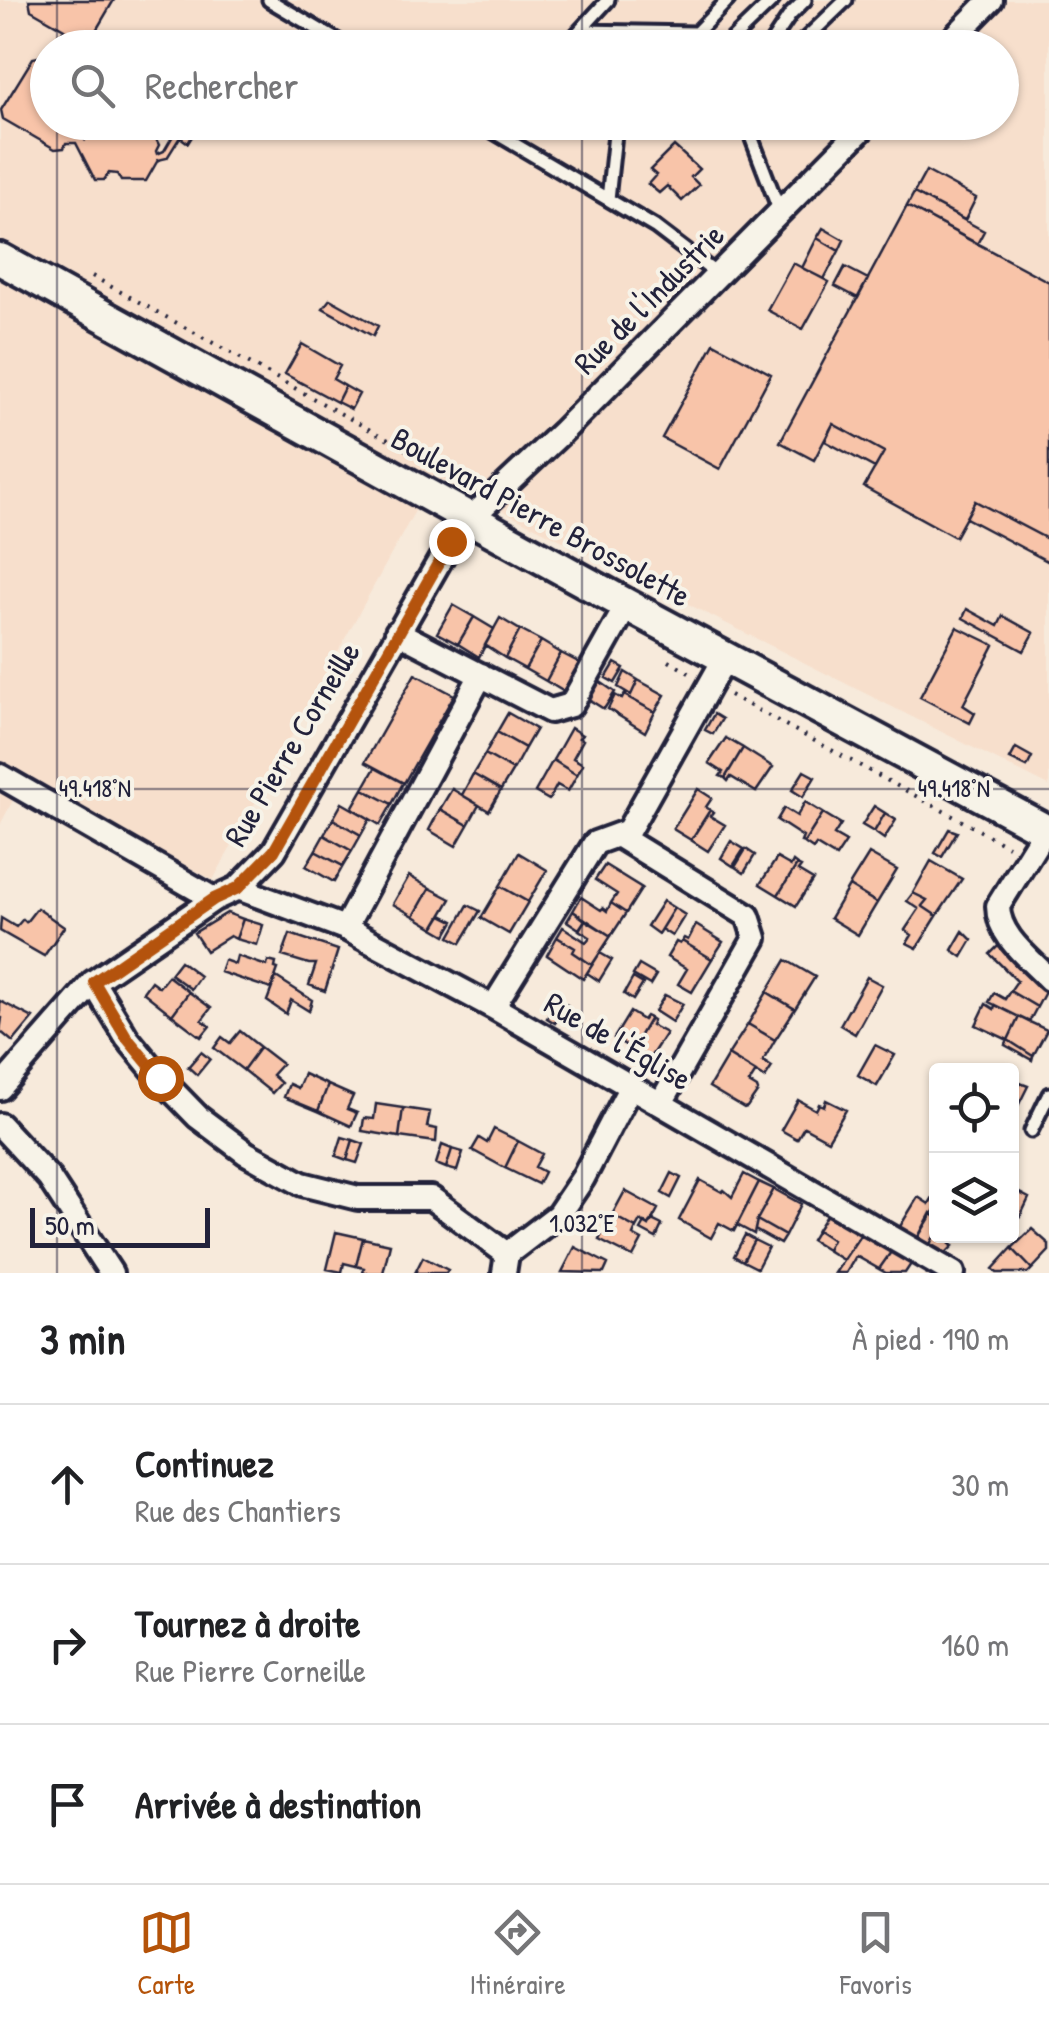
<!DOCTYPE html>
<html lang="fr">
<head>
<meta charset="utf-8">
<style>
	body { margin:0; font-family:"Patrick Hand",sans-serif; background:#f2f2f2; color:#202124 }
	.controls { position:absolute; right:30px; bottom:30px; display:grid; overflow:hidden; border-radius:10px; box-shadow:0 2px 8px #0004 }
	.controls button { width:90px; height:90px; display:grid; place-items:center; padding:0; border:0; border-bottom:2px solid #e0e0e0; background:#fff; color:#202124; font:50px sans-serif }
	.scale { position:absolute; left:30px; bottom:25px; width:180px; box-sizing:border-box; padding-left:10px; border:5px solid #22223b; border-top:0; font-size:28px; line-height:35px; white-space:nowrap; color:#22223b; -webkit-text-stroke:8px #f7f3e8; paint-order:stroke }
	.stop { position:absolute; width:30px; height:30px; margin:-22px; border:8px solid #b45309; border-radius:50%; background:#fff }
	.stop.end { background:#b45309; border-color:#fff; box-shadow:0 2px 10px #0008 }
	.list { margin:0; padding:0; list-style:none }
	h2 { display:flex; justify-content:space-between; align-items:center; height:130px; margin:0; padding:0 40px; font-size:42px }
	h2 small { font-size:32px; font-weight:400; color:#757577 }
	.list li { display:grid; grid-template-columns:65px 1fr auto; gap:30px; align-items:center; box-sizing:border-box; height:160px; padding:0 40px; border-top:2px solid #e0e0e0 }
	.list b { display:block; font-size:38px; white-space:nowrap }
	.list p { margin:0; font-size:32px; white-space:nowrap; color:#757577 }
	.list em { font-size:32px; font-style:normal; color:#757577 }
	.icon { flex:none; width:55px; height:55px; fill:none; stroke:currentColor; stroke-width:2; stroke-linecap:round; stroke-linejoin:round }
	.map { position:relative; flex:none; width:1049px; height:1273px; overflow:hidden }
	.search { position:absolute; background:#fff; box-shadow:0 2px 8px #0004; left:30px; right:30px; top:30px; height:110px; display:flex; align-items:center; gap:25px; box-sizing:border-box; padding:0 35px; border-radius:55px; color:#757577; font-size:38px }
	.sheet { height:610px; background:#fff }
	nav { display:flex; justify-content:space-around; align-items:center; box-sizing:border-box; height:140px; border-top:2px solid #e0e0e0; background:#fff; font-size:28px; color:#757577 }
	nav a { display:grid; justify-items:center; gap:5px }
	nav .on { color:#b45309 }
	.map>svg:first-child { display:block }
</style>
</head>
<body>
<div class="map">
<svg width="1049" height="1273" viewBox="0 0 1049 1273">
	<rect width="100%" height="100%" fill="#f7eadb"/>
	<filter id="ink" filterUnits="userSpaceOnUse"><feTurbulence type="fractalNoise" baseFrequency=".01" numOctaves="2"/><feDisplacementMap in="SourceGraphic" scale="20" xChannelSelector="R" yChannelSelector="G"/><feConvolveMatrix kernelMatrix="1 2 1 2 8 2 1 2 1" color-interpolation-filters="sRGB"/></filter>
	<g filter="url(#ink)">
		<path fill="#f7dfcc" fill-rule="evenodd" d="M 0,0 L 1049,0 L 1049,786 L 434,476 L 213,880 L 24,779 L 0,825 ZM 48,48 L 1002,48 L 1002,122 L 48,122 Z"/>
		<path fill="#f8c4a9" stroke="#22223b" stroke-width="2.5" d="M 29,0 L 114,0 L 91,39 L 82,33 L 73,48 L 52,48 L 64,29 L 31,10 Z
			M 42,56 L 45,59 L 48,56 L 48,122 L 79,122 L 76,128 L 85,140 L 91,130 L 103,130 L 107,122 L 139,122 L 142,129 L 151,129 L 159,145 L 156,151 L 157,154 L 164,151 L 174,134 L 165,129 L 169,122 L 201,122 L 188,143 L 180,137 L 167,158 L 158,160 L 146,181 L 121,181 L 117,174 L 109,173 L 104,180 L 95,180 L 76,143 L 66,143 L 64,148 L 55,149 L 3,119 L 1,110 L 33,58 Z
			M 674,146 L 699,169 L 691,177 L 699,185 L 682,201 L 667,186 L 659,193 L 648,184 L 656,175 L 650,170 Z
			M 926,171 L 976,198 L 965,220 L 914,193 Z
			M 914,193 L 984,231 L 977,244 L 907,206 Z
			M 907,206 L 1049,282 L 1049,540 L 975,501 L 955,537 L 864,487 L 884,452 L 833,424 L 814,460 L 780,442 Z
			M 823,228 L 844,240 L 839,251 L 817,238 Z
			M 817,238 L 839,251 L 824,279 L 802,268 Z
			M 793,263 L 829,282 L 803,329 L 767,310 Z
			M 845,267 L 868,279 L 858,298 L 835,286 Z
			M 330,299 L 378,326 L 373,336 L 323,308 Z
			M 714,343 L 771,374 L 720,469 L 662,438 Z
			M 302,344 L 340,366 L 333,379 L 345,386 L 337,402 L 285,374 Z
			M 345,386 L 359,394 L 351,409 L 337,402 Z
			M 833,424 L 884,452 L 875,468 L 825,441 Z
			M 975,501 L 1049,540 L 1049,562 L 966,518 Z
			M 453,605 L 474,617 L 458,644 L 437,633 Z
			M 967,609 L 998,626 L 1003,616 L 1034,633 L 1024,651 L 963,618 Z
			M 474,617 L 494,629 L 479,657 L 458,644 Z
			M 500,618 L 520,630 L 505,658 L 485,645 Z
			M 957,627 L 994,645 L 963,705 L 975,713 L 970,723 L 920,697 Z
			M 520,630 L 541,641 L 525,669 L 505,658 Z
			M 541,641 L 561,653 L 546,681 L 525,669 Z
			M 561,653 L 582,664 L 566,693 L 546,681 Z
			M 615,663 L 624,668 L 615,683 L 606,678 Z
			M 625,672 L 638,680 L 631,695 L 618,687 Z
			M 415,674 L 454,695 L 404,783 L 365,762 Z
			M 638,680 L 665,695 L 655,712 L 624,695 L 626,692 L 631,695 Z
			M 599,681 L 615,692 L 604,709 L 588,699 Z
			M 615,695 L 622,699 L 624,695 L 655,712 L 645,732 L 608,709 Z
			M 508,713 L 536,729 L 525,748 L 497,732 Z
			M 714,714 L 722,719 L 713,734 L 705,730 Z
			M 571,728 L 582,735 L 579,738 L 583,740 L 573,758 L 583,764 L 577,775 L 553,760 Z
			M 497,732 L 525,748 L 513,770 L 485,754 Z
			M 726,738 L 743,748 L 725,778 L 720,776 L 723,772 L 709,763 Z
			M 743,748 L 773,767 L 756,792 L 731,777 L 728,781 L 725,778 Z
			M 1016,748 L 1032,757 L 1027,767 L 1010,759 Z
			M 485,754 L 513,770 L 501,790 L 473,774 Z
			M 553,760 L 577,775 L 568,791 L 557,785 L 549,800 L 535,792 Z
			M 375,768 L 403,783 L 392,804 L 363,789 Z
			M 804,771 L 815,777 L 803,797 L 792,790 Z
			M 473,774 L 501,790 L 489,811 L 462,795 Z
			M 363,789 L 392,804 L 380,825 L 352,808 Z
			M 452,789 L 479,805 L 468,825 L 440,809 Z
			M 698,789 L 712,798 L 706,807 L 710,810 L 691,840 L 673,829 Z
			M 805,802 L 823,813 L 804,843 L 801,842 L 803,837 L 777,820 L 784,808 L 797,816 Z
			M 342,803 L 370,819 L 361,835 L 333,819 Z
			M 874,806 L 885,813 L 874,832 L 862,825 Z
			M 440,809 L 468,825 L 456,846 L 429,830 Z
			M 710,810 L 713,812 L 710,816 L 725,825 L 708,851 L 691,840 Z
			M 823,813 L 841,824 L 834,835 L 846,842 L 836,857 L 816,845 L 813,849 L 804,843 Z
			M 885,813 L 896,820 L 884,839 L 874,832 Z
			M 333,819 L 361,835 L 352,851 L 324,835 Z
			M 949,829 L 957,832 L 942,857 L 935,853 Z
			M 324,835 L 352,851 L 343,866 L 315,851 Z
			M 731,841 L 744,849 L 733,866 L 721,858 Z
			M 746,849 L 755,855 L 744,873 L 735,867 Z
			M 315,851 L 343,866 L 334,882 L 306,866 Z
			M 519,853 L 547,870 L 528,902 L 500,886 Z
			M 869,854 L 897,870 L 877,903 L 849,886 Z
			M 777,858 L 791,866 L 793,862 L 797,865 L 778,895 L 760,884 Z
			M 931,861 L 962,879 L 937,916 L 922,906 L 927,900 L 913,893 Z
			M 605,865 L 642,888 L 626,913 L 611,903 L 617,894 L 595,880 Z
			M 797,865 L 801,867 L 798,871 L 813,880 L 796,906 L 778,895 Z
			M 409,876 L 430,888 L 414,916 L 393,904 Z
			M 500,886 L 528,902 L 509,934 L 481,918 Z
			M 849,886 L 877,903 L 858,935 L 830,918 Z
			M 430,888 L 451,899 L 434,928 L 414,916 Z
			M 913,893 L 927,900 L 922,906 L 937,916 L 917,948 L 907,943 L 912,935 L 905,930 L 919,909 L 907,901 Z
			M 581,897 L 601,910 L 603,908 L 607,911 L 611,903 L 626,913 L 611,936 L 573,911 Z
			M 663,901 L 674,908 L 658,934 L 647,926 Z
			M 468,905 L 480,911 L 461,943 L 450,937 Z
			M 37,908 L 64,927 L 44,956 L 0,931 L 1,918 L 16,927 L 23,919 L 26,922 Z
			M 674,908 L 685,915 L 672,936 L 661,929 Z
			M 573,911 L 585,920 L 579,929 L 567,921 Z
			M 227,913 L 243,919 L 236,939 L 230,936 L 206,951 L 194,933 Z
			M 442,915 L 454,921 L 446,935 L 434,928 Z
			M 243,919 L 263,925 L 257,945 L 236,939 Z
			M 585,920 L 611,936 L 592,965 L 573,952 L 575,948 L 557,937 L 563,927 L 586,942 L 590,937 L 579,930 Z
			M 696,925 L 723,942 L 712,959 L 682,941 L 684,938 L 688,940 Z
			M 963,931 L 972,940 L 962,957 L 952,950 Z
			M 290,934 L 338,950 L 325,991 L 309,985 L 316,964 L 309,964 L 282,956 Z
			M 557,937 L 575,948 L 573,952 L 592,965 L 583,979 L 547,955 Z
			M 682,941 L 712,959 L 692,992 L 678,984 L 687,969 L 667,957 L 676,942 L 680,944 Z
			M 998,946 L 1045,992 L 1037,1007 L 1010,991 L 1017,981 L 990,954 Z
			M 600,953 L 612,960 L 599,981 L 587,973 Z
			M 237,956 L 267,966 L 268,961 L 276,963 L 275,968 L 278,969 L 271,989 L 220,972 L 224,960 L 235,964 Z
			M 786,960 L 815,977 L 795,1009 L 767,992 Z
			M 180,961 L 200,976 L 191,989 L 170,974 Z
			M 639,965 L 656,975 L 650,985 L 633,975 Z
			M 168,976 L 189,992 L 172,1015 L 143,992 L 151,981 L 159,987 Z
			M 276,977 L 312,1000 L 309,1011 L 291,1000 L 286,1014 L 267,1001 Z
			M 867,977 L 882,985 L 855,1034 L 840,1025 Z
			M 633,978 L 643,984 L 633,1000 L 624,994 Z
			M 1010,991 L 1037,1007 L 1029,1022 L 989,1002 L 994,993 L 1005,999 Z
			M 189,992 L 211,1008 L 202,1020 L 210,1026 L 201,1037 L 172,1015 Z
			M 767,992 L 795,1009 L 775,1040 L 748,1024 Z
			M 665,995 L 683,1004 L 672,1022 L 655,1011 Z
			M 558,1000 L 567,1005 L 555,1023 L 547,1018 Z
			M 0,1001 L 33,1018 L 13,1042 L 0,1031 L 2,1018 L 0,1017 Z
			M 986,1004 L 994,1009 L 995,1005 L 1019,1017 L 1008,1040 L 976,1025 Z
			M 630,1012 L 643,1020 L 646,1016 L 650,1018 L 632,1049 L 614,1038 Z
			M 1019,1017 L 1047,1030 L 1033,1056 L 1008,1040 Z
			M 650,1018 L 653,1020 L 651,1025 L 666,1033 L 649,1059 L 637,1052 L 635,1055 L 630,1053 Z
			M 748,1024 L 775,1040 L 763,1061 L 772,1067 L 765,1078 L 728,1055 Z
			M 240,1031 L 260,1047 L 243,1070 L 214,1048 L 222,1037 L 230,1043 Z
			M 1008,1040 L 1033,1056 L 1032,1060 L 1005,1045 Z
			M 875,1045 L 895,1055 L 877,1086 L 858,1075 Z
			M 260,1047 L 282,1064 L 272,1075 L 281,1083 L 272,1093 L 243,1070 Z
			M 201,1052 L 210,1059 L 197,1075 L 188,1067 Z
			M 728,1055 L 756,1072 L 749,1083 L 757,1088 L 758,1091 L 747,1107 L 744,1108 L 709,1087 Z
			M 304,1074 L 328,1085 L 318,1111 L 284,1097 L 289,1084 L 298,1088 Z
			M 1020,1083 L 1028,1086 L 1012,1118 L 1012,1099 Z
			M 328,1085 L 353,1096 L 347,1109 L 357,1113 L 351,1126 L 318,1111 Z
			M 798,1100 L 816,1110 L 819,1104 L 824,1106 L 826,1100 L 846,1110 L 828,1140 L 804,1127 L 797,1139 L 781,1130 Z
			M 376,1104 L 403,1108 L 399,1137 L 362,1131 L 364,1118 L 374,1119 Z
			M 403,1108 L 430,1112 L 427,1127 L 437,1129 L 436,1142 L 399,1137 Z
			M 494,1129 L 518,1141 L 505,1168 L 472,1150 L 479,1138 L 487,1143 Z
			M 342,1137 L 353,1140 L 347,1160 L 336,1156 Z
			M 353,1140 L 364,1144 L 357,1163 L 347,1160 Z
			M 518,1141 L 542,1154 L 535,1167 L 544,1172 L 538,1184 L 505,1168 Z
			M 442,1145 L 452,1149 L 446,1168 L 436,1164 Z
			M 452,1149 L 463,1152 L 457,1171 L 446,1168 Z
			M 672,1173 L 681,1178 L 671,1198 L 662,1193 Z
			M 744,1174 L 759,1182 L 734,1231 L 719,1223 L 711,1238 L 679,1220 L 700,1180 L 722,1192 L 724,1190 L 732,1197 Z
			M 759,1182 L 774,1189 L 757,1220 L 754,1234 L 737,1225 Z
			M 774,1189 L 801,1204 L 785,1236 L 757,1220 Z
			M 1012,1189 L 1029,1198 L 1020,1217 L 1015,1215 L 1012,1221 Z
			M 625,1191 L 658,1209 L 649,1226 L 640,1221 L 636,1228 L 612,1215 Z
			M 936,1192 L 936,1208 L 917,1239 L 899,1228 L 918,1197 L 929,1204 Z
			M 931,1213 L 936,1217 L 936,1233 L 929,1246 L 917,1239 Z
			M 827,1214 L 861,1234 L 843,1260 L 827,1250 L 832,1240 L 817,1230 Z
			M 612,1215 L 636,1228 L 633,1235 L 642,1240 L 633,1257 L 599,1240 Z
			M 653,1218 L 654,1221 L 662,1225 L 656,1238 L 641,1230 L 645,1223 L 649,1226 Z
			M 757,1220 L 785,1236 L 780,1244 L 755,1230 Z
			M 1032,1229 L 1049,1244 L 1049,1251 L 1032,1269 L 1012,1248 Z
			M 817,1230 L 832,1240 L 827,1250 L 811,1240 Z
			M 336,1232 L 363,1238 L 356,1266 L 344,1263 L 342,1272 L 327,1269 Z
			M 936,1233 L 936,1236 L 956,1236 L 950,1244 L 953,1246 L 944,1255 L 929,1246 Z
			M 861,1234 L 891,1252 L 879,1269 L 856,1256 L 846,1273 L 835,1273 Z
			M 745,1235 L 754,1240 L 743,1261 L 734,1256 Z
			M 363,1238 L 390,1244 L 383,1273 L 363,1273 L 364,1268 L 356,1266 Z
			M 754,1240 L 768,1247 L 757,1268 L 743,1261 Z
			M 575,1247 L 608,1264 L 604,1273 L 562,1272 Z
			M 1012,1248 L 1032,1269 L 1028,1273 L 997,1273 L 993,1269 Z
			M 891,1252 L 911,1264 L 905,1273 L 886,1273 L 879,1269 Z
			M 423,1257 L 448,1270 L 446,1273 L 415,1273 Z"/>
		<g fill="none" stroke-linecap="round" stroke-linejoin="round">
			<defs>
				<path id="lane" d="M 269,0 L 350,48
					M 580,31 L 696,33 L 728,0
					M 564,48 L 608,0
					M 723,48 L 773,0
					M 768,48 L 790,15 L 805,0
					M 796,48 L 846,0
					M 477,122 L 655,227 L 718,275
					M 600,122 L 616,125 L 624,122
					M 748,122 L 752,139 L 780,212
					M 608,199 L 616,125
					M 1031,1131 L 1049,1094"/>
				<path id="street" d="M 944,48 L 991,0
					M 397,632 L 550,711 L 571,705 L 627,605
					M 0,776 L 214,899
					M 1045,830 L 998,906 C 998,936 1029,958 1049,979
					M 617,835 L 748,916 L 755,938 L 661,1103
					M 238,888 L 345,928 L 493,1007 L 953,1273
					M 345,928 L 481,675
					M 93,982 L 127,1038 L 160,1078 L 198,1117 L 246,1153 L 302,1184 L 358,1198 L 431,1198 L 507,1254
					M 493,1007 L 595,843 L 628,831 L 725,658
					M 0,1088 L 93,982 L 214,899 L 238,888 L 274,851 L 451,541 L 471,518 L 562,432 L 869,122
					M 0,1125 L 49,1178 L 111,1273
					M 504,1273 L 507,1254 L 558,1215 L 583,1178 L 631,1086"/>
				<path id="secondary" d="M 0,259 L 627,605 L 1049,832"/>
			</defs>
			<use href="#lane" stroke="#22223b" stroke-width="19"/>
			<use href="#street" stroke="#22223b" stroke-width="30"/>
			<use href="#secondary" stroke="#22223b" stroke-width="38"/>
			<path stroke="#22223b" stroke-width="4" stroke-dasharray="2.5 8" stroke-linecap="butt" d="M 92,276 L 421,458
				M 669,661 L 691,674
				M 730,695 L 1008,846"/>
			<use href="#lane" stroke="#f7f3e8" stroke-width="11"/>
			<use href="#street" stroke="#f7f3e8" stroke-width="22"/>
			<use href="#secondary" stroke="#f7f3e8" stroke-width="30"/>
		</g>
	</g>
	<g fill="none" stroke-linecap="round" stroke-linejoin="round" filter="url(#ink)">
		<path stroke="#b45309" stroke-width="12" d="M 160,1078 L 127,1038 L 94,982 L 214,899 L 238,888 L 274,851 L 451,541"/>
	</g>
	<path fill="none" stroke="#22223b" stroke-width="2.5" stroke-opacity="0.45" d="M 57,0 L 57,48M 582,0 L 582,48M 57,122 L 57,1273M 582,122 L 582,1273M 0,789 L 1049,789"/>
	<g text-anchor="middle" stroke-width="8" stroke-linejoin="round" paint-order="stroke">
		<g font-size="32" fill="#22223b" stroke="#f7f3e8">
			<text transform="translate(649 299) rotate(-45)" y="11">Rue de l'Industrie</text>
			<text transform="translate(541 517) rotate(29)" y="11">Boulevard Pierre Brossolette</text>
			<text transform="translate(292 744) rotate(-59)" y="11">Rue Pierre Corneille</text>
			<text transform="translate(618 1041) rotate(30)" y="11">Rue de l'Église</text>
		</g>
	</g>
	<g font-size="25" text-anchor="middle" fill="#22223b" stroke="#f7f3e8" stroke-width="8" stroke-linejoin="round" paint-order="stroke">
		<text x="95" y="797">49.418°N</text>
		<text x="954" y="797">49.418°N</text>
		<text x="582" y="1232">1.032°E</text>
	</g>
</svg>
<div class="controls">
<button><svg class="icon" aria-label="locate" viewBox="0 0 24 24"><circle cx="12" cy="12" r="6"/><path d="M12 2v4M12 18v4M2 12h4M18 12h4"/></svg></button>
<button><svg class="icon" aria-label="layers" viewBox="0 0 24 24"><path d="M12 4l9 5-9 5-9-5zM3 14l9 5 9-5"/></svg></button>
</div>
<div class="scale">50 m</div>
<div class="stop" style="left:160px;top:1078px"></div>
<div class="stop end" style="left:451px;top:541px"></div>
<div class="search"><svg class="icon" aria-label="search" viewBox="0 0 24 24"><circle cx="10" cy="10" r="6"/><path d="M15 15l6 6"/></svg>Rechercher</div>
</div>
<section class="sheet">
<h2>3 min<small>À pied · 190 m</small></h2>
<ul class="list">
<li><svg class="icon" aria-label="ahead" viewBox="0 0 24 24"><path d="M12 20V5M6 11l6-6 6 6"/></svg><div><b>Continuez</b><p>Rue des Chantiers</p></div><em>30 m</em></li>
<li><svg class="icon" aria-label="right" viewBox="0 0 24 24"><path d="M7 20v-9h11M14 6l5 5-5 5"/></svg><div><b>Tournez à droite</b><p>Rue Pierre Corneille</p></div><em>160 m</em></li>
<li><svg class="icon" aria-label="arrive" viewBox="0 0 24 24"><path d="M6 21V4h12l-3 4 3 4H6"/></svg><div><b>Arrivée à destination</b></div></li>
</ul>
</section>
<nav>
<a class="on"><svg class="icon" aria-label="map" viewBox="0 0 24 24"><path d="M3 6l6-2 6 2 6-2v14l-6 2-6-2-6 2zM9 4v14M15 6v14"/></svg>Carte</a>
<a><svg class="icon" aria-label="directions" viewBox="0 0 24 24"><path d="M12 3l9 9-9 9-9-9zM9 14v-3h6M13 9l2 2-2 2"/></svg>Itinéraire</a>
<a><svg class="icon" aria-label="saved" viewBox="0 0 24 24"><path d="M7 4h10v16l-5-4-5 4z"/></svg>Favoris</a>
</nav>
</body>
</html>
